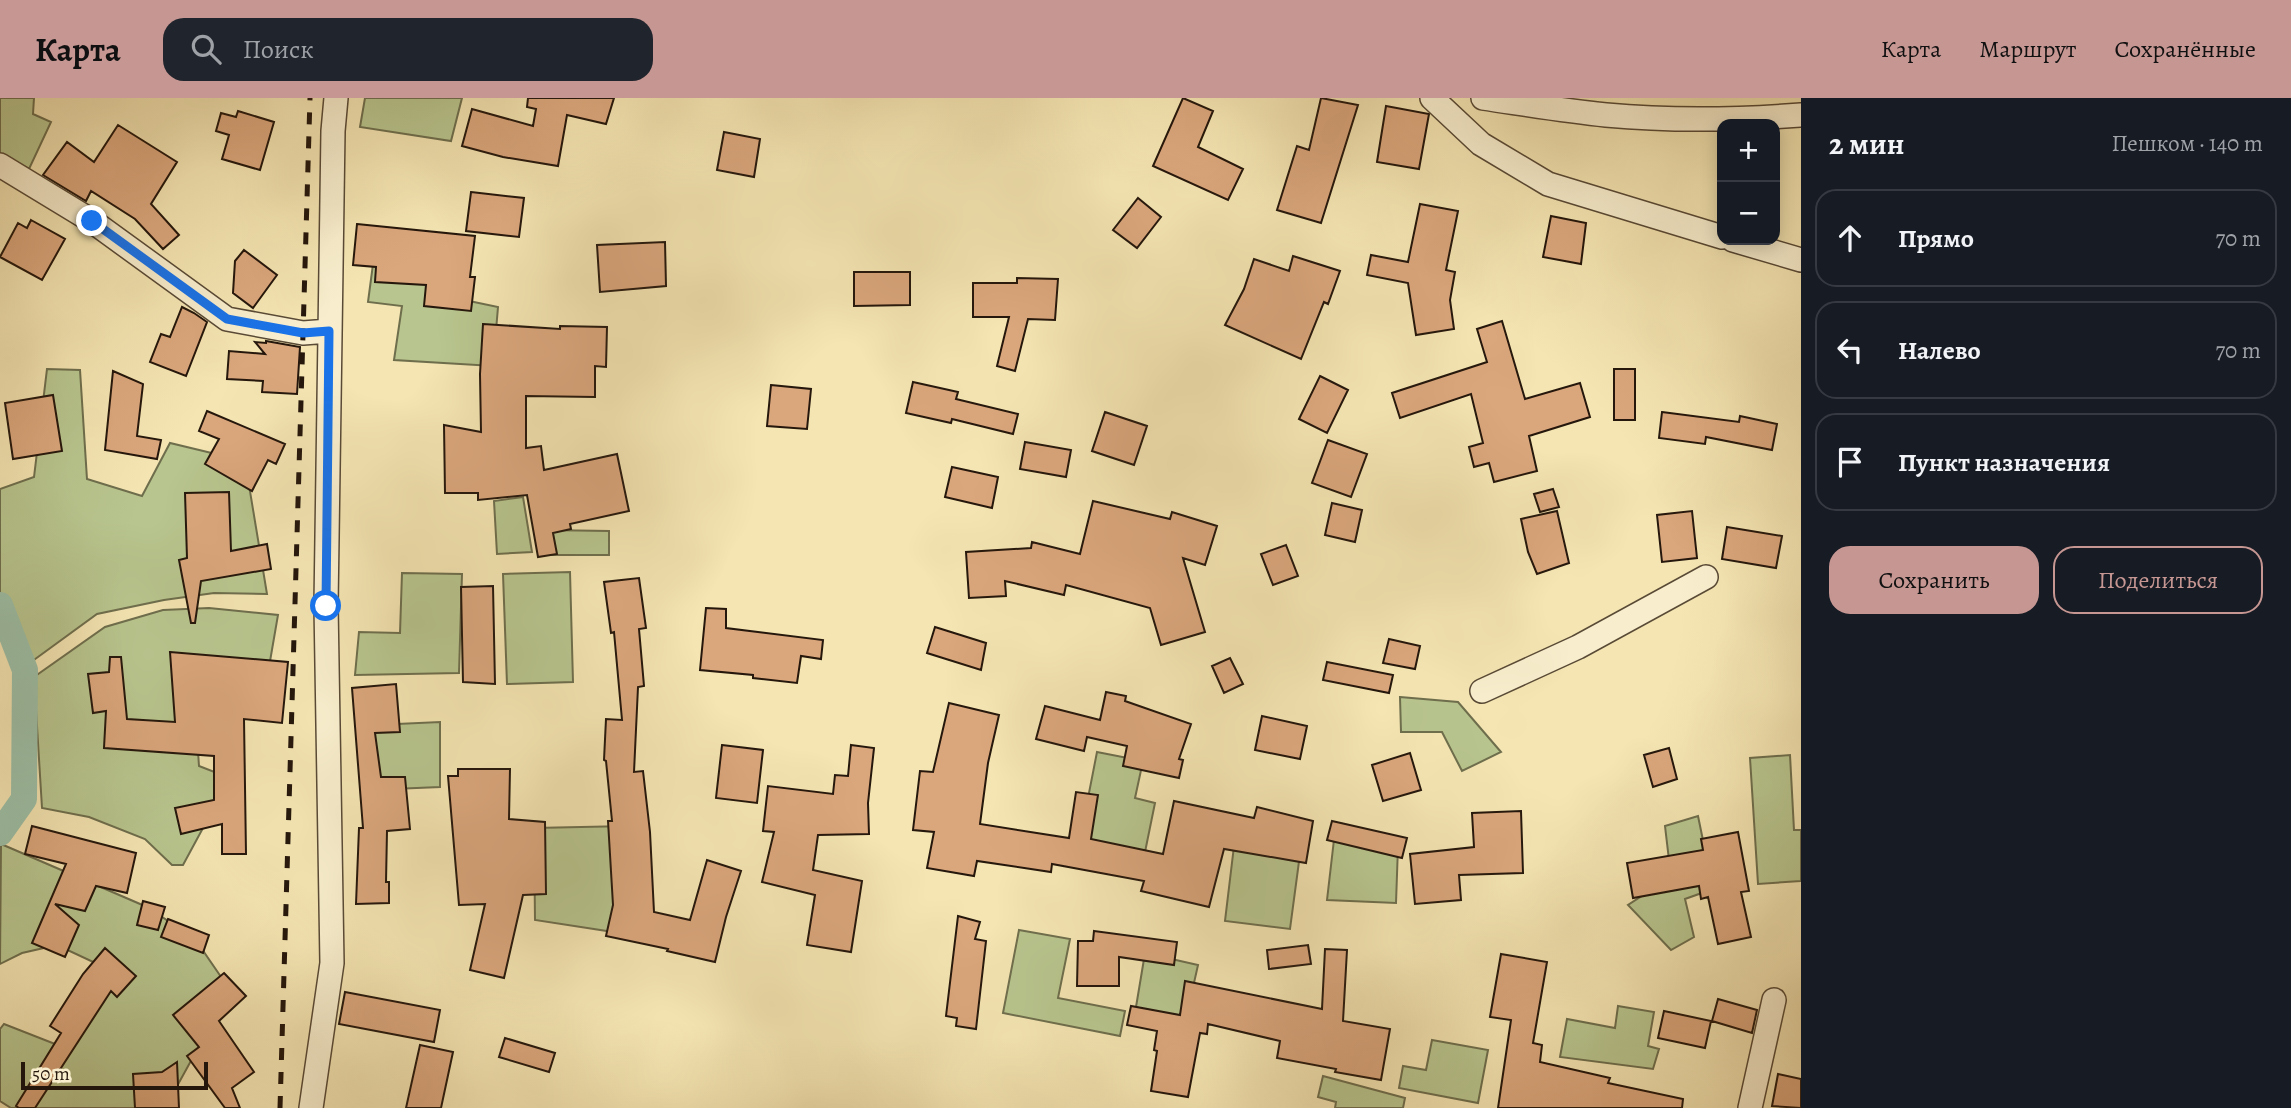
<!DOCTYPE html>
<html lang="ru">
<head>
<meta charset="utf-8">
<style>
	body { margin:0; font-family:Alegreya,serif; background:#20242c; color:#f1f3f6 }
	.controls { position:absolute; right:21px; top:21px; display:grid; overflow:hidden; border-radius:14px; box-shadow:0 4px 18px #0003 }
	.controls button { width:63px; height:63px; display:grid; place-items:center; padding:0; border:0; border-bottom:2px solid #363941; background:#171b24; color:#f1f3f6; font:35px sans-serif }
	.scale { position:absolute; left:21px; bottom:18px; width:187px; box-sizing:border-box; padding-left:7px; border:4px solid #25170c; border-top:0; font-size:19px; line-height:24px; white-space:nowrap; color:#25170c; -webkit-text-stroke:5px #f8eecd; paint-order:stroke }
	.stop { position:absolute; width:21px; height:21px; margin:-16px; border:5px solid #1a73e8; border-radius:50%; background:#fff }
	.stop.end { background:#1a73e8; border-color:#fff; box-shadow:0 2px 7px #0008 }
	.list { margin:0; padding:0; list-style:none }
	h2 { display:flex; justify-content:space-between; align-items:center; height:91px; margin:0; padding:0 28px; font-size:30px }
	h2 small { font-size:23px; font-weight:400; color:#9ea1a6 }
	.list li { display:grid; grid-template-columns:46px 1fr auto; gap:21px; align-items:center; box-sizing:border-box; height:98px; margin:0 14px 14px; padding:0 14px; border:2px solid #363941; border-radius:21px }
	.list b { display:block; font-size:26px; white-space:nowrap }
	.list em { font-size:23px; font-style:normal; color:#9ea1a6 }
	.actions { display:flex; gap:14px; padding:21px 28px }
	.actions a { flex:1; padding:16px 0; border:2px solid #c59692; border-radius:21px; text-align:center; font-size:24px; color:#c59692 }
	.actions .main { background:#c59692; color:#111 }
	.icon { flex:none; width:38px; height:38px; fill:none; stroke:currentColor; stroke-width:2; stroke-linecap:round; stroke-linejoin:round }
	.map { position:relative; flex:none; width:1801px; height:1010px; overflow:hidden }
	header { display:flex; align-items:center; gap:42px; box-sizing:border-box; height:98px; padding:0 35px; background:#c59692; color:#111 }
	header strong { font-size:33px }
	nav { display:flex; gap:38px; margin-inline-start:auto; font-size:24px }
	.search { width:490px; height:63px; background:#20242c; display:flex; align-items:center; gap:18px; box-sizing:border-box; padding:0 24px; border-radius:21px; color:#9ea1a6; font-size:26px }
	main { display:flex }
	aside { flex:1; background:#171b24 }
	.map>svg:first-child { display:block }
</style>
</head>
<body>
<header>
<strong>Карта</strong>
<div class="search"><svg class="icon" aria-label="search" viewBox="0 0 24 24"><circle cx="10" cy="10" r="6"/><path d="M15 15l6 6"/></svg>Поиск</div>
<nav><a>Карта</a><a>Маршрут</a><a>Сохранённые</a></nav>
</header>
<main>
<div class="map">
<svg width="1801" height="1010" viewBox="0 0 1801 1010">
	<rect width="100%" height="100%" fill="#f4e5b2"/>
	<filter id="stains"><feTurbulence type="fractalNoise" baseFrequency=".00286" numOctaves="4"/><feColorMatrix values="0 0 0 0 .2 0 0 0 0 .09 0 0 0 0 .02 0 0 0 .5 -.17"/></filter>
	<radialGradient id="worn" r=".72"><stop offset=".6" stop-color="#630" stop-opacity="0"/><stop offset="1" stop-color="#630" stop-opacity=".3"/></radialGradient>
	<path fill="#b8c58e" stroke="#6e6e4d" stroke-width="2" d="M 0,0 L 34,0 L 33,16 L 51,24 L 29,71 L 0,57 Z
		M 365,0 L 462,0 L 451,43 L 360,29 Z
		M 377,136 L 436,196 L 498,209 L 493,268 L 394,262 L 402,208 L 368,204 Z
		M 47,271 L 80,272 L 87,381 L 142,398 L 170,345 L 245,363 L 267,496 L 214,495 L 164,502 L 97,516 L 27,567 L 0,500 L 0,391 L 34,379 Z
		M 523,399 L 532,454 L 497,456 L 494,403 Z
		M 544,432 L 609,433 L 609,457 L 548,457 Z
		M 570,474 L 573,584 L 507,586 L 503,476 Z
		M 402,475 L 462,476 L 459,575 L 355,577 L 359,534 L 400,535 Z
		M 209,510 L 278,517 L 269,569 L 195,609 L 199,668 L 230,680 L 183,767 L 172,767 L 145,741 L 89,719 L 42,710 L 34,579 L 105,529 L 163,512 Z
		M 1400,599 L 1458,604 L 1501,654 L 1462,673 L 1442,634 L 1401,634 Z
		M 364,609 L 397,626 L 440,624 L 440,689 L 369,692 Z
		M 1097,654 L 1143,663 L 1135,700 L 1155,705 L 1145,754 L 1080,741 Z
		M 1790,657 L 1794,732 L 1801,732 L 1801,783 L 1758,786 L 1750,660 Z
		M 1698,718 L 1713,791 L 1685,801 L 1694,839 L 1671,852 L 1628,807 L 1671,779 L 1665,728 Z
		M 628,728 L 620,835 L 535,822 L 534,730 Z
		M 1335,733 L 1398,748 L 1396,805 L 1327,802 Z
		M 1,746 L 147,809 L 195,841 L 230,892 L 165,1010 L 11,1010 L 0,1003 L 0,931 L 4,926 L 55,946 L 106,870 L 57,847 L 22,855 L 0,866 Z
		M 1234,748 L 1300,756 L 1290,831 L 1225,823 Z
		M 1019,832 L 1070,841 L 1058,900 L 1125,913 L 1120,938 L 1003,915 Z
		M 1145,855 L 1198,867 L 1185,925 L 1135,915 Z
		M 1618,908 L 1654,914 L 1648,948 L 1659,951 L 1653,971 L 1560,959 L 1567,921 L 1615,930 Z
		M 1432,942 L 1488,952 L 1478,1005 L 1399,990 L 1403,968 L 1426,972 Z
		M 1323,978 L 1405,1000 L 1403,1010 L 1335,1010 L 1336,1004 L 1318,999 Z"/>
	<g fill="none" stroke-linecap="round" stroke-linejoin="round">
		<path stroke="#9dc0a7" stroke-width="26" d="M 0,507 L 25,572 L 24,701 L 0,735"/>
	</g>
	<path fill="#daa67c" stroke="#25170c" stroke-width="2" d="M 528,0 L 614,0 L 606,26 L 567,17 L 558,68 L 503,59 L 462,48 L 472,11 L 533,28 L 536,11 L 527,9 Z
		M 1183,0 L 1213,13 L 1198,49 L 1243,71 L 1228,102 L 1153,68 Z
		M 1321,0 L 1358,7 L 1321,125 L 1277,112 L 1297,48 L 1309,52 Z
		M 1386,8 L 1429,16 L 1419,71 L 1377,64 Z
		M 238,13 L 274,24 L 260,72 L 222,61 L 229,37 L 216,33 L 221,15 L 236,19 Z
		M 118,27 L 177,64 L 151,106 L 179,137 L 163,151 L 135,121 L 91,93 L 86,103 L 43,77 L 67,44 L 94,64 Z
		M 724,34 L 760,41 L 754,79 L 717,72 Z
		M 471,94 L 524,100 L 519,139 L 466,133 Z
		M 1138,100 L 1161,119 L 1137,150 L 1113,132 Z
		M 1420,106 L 1458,113 L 1446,172 L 1455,174 L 1450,202 L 1454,231 L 1416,237 L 1408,185 L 1367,177 L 1371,157 L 1408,164 Z
		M 1551,118 L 1586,125 L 1581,166 L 1543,159 Z
		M 31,122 L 65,141 L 42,182 L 0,159 L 18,125 L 27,130 Z
		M 357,126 L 475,138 L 470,179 L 475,179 L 471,213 L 424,208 L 426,187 L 375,184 L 376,169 L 353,167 Z
		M 665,144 L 666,188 L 600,194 L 597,147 Z
		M 244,152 L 277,177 L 253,210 L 233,195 L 235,163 Z
		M 1293,158 L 1340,173 L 1328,206 L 1324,204 L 1301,261 L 1225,227 L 1244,191 L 1254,161 L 1289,173 Z
		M 854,174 L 910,174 L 910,207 L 854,208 Z
		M 1017,180 L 1058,181 L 1055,222 L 1028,221 L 1015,273 L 997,268 L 1009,219 L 973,219 L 973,185 L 1017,185 Z
		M 182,209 L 194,215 L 207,224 L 186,278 L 150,264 L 161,236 L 170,239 Z
		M 1502,223 L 1525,301 L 1580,285 L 1590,319 L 1529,338 L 1537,373 L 1494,384 L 1489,365 L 1474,369 L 1469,349 L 1483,345 L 1471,296 L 1400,320 L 1392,295 L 1487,264 L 1477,231 Z
		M 483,226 L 560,231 L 560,228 L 607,229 L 606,269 L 595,268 L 595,299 L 526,298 L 526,350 L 541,348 L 544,372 L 617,356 L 629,413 L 570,426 L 571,431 L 553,435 L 557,456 L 538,459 L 527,397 L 478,402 L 478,395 L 445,395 L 444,327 L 481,334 L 480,276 Z
		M 266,243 L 300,249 L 297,296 L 262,294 L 263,283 L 227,281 L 229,253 L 265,256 L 255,244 L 266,245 Z
		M 1614,271 L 1635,271 L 1635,322 L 1614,322 Z
		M 113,273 L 143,286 L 137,338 L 161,342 L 157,361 L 105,352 Z
		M 1320,278 L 1348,292 L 1327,335 L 1299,321 Z
		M 913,284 L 958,294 L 956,301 L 1018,316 L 1013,336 L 952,321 L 951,325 L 906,315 Z
		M 771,287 L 811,291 L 807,331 L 767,328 Z
		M 53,297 L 62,353 L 13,361 L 5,305 Z
		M 207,313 L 285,346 L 276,366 L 268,362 L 252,393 L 205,366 L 219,341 L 199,333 Z
		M 1105,314 L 1147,328 L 1134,367 L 1092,353 Z
		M 1662,314 L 1739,324 L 1740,318 L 1777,326 L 1772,352 L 1706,339 L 1705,346 L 1659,340 Z
		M 1328,342 L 1367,356 L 1351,399 L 1312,385 Z
		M 1025,344 L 1071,352 L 1066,379 L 1020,371 Z
		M 952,369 L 998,379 L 992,410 L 945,399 Z
		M 1553,391 L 1559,409 L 1540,414 L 1534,396 Z
		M 229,394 L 231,453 L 267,446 L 271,471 L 201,483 L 195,525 L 191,525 L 179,462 L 187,460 L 185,395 Z
		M 1093,403 L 1170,421 L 1172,414 L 1217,428 L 1205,467 L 1183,460 L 1205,534 L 1161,547 L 1150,510 L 1066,487 L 1064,497 L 1005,483 L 1006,498 L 969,500 L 966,454 L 1031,450 L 1032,444 L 1080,456 Z
		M 1332,405 L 1362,412 L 1355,444 L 1325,437 Z
		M 1557,413 L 1569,465 L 1537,476 L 1528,454 L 1521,421 Z
		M 1692,413 L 1697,460 L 1662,464 L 1657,417 Z
		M 1727,429 L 1782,438 L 1776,470 L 1722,461 Z
		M 1286,447 L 1298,478 L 1273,487 L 1261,456 Z
		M 639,480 L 646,530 L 639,531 L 644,588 L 638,589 L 634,674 L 643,673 L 650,734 L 654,814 L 690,822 L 707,762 L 741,773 L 726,819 L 715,864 L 667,853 L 668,851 L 606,838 L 613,807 L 608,723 L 612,723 L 606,663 L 604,662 L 606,621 L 622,622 L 614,534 L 611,535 L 604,484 Z
		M 493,488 L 495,586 L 463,584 L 461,489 Z
		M 706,510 L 726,511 L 726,530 L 823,542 L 821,561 L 801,558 L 797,585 L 753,580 L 753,577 L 700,572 Z
		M 935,529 L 986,545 L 981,572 L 927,555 Z
		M 1389,541 L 1420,548 L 1415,571 L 1383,565 Z
		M 170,554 L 288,564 L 282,625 L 244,621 L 246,756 L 222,756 L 222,726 L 181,736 L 175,710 L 214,702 L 214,658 L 104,650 L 106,613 L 93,615 L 88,576 L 109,574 L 110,559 L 121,559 L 127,621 L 175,624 Z
		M 1230,560 L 1243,586 L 1224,595 L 1212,568 Z
		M 1327,564 L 1393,577 L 1389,595 L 1323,582 Z
		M 396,586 L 400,634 L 375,635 L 381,679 L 405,679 L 410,731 L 387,733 L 386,784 L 389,784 L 389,805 L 356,806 L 359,730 L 363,730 L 352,590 Z
		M 1106,594 L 1126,598 L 1125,603 L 1191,626 L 1179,661 L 1183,662 L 1179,680 L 1123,668 L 1127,648 L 1087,639 L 1084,653 L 1036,641 L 1045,608 L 1100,622 Z
		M 949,605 L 999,617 L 988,665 L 980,726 L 1069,740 L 1076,694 L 1098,697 L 1091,741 L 1163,756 L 1174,703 L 1254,720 L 1257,709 L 1313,723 L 1306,765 L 1224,751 L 1209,809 L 1141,793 L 1144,783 L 1052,766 L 1051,774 L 977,763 L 974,778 L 927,770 L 934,734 L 913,732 L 920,673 L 933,674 Z
		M 1262,618 L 1307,628 L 1300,661 L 1255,652 Z
		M 722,647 L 763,652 L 757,705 L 716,700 Z
		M 851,647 L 874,650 L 868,705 L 869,736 L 818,737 L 813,772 L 862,783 L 851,854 L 807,847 L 815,797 L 762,784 L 774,734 L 763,733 L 768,688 L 833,696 L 835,677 L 848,678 Z
		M 1669,650 L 1677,681 L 1653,689 L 1644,657 Z
		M 1410,655 L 1421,692 L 1383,703 L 1372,667 Z
		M 458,671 L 510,671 L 509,721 L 545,724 L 546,796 L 523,797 L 504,880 L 470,872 L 485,806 L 459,807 L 448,678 L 458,678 Z
		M 1521,713 L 1523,775 L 1459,777 L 1461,802 L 1415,806 L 1410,756 L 1474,749 L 1472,715 Z
		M 1332,723 L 1407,740 L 1402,760 L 1327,742 Z
		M 32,728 L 136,755 L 127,795 L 96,788 L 85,813 L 55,806 L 79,827 L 65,859 L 32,845 L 66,766 L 25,756 Z
		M 1738,734 L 1749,793 L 1741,794 L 1751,839 L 1718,846 L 1708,799 L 1701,801 L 1699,788 L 1633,800 L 1627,765 L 1703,752 L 1701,741 Z
		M 143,803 L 165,809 L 158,832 L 137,827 Z
		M 958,818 L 980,824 L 975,841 L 986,843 L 976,931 L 956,928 L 957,920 L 946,918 Z
		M 168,821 L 209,837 L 203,855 L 161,839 Z
		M 1094,833 L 1177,844 L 1174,867 L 1119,859 L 1119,888 L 1077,888 L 1078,843 L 1093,843 Z
		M 1308,847 L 1311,866 L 1269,871 L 1267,852 Z
		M 105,850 L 136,878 L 117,899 L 111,893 L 35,1010 L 19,1010 L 16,1008 L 61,935 L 50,928 L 83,876 Z
		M 1325,851 L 1347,852 L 1343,923 L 1390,931 L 1381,982 L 1335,974 L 1336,971 L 1277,960 L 1280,943 L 1208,926 L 1207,936 L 1200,935 L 1188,999 L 1151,993 L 1157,953 L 1154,952 L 1157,933 L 1127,927 L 1131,908 L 1180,917 L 1185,883 L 1322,911 Z
		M 1501,856 L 1547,864 L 1533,945 L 1542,947 L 1540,964 L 1610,980 L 1608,985 L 1683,1001 L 1682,1010 L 1498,1010 L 1511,922 L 1490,919 Z
		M 224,875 L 246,898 L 219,923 L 254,974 L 232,990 L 240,1010 L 225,1010 L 187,958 L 199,949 L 173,917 Z
		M 345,894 L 440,912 L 434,944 L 339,926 Z
		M 1718,901 L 1757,912 L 1752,935 L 1712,923 Z
		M 1664,913 L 1711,923 L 1705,950 L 1658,940 Z
		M 505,940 L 555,955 L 549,974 L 499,959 Z
		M 420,947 L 453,954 L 441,1010 L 406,1010 Z
		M 177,964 L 179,1010 L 135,1010 L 133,976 L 162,974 Z
		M 1778,976 L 1801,981 L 1801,1010 L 1772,1008 Z"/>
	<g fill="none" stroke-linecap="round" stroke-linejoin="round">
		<defs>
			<path id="street" d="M 1432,0 L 1481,46 L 1548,86 L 1722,139
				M 1483,0 C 1524,6 1565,13 1606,17 C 1671,23 1736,22 1801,17
				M 0,67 L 92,123 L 227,221 L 303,235 L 329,233
				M 1733,142 L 1801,162
				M 1482,593 L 1578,549 L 1706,479
				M 311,1010 L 332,865 L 326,507 L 333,33 L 336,0
				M 1750,1010 L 1774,902"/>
		</defs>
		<use href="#street" stroke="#594a36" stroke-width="26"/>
		<use href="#street" stroke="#f8eecd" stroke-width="23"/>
		<path stroke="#25170c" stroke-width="5" stroke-dasharray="12 12" stroke-linecap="butt" d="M 280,1010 L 310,0"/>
	</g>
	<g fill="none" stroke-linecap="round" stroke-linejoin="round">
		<path stroke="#1a73e8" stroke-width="9" d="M 92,123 L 227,221 L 303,235 L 329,233 L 326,508"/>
	</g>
	<rect width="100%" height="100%" filter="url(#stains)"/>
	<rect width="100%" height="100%" fill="url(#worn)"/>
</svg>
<div class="controls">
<button>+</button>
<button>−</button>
</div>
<div class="scale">50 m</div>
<div class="stop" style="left:326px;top:508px"></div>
<div class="stop end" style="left:92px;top:123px"></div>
</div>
<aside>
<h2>2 мин<small>Пешком · 140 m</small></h2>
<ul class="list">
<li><svg class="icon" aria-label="ahead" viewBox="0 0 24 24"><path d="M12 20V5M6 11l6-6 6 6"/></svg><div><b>Прямо</b></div><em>70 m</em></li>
<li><svg class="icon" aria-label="left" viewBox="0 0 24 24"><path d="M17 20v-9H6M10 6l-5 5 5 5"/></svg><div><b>Налево</b></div><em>70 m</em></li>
<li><svg class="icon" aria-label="arrive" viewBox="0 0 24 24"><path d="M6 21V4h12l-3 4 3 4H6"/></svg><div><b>Пункт назначения</b></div></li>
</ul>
<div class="actions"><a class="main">Сохранить</a><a>Поделиться</a></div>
</aside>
</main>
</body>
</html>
